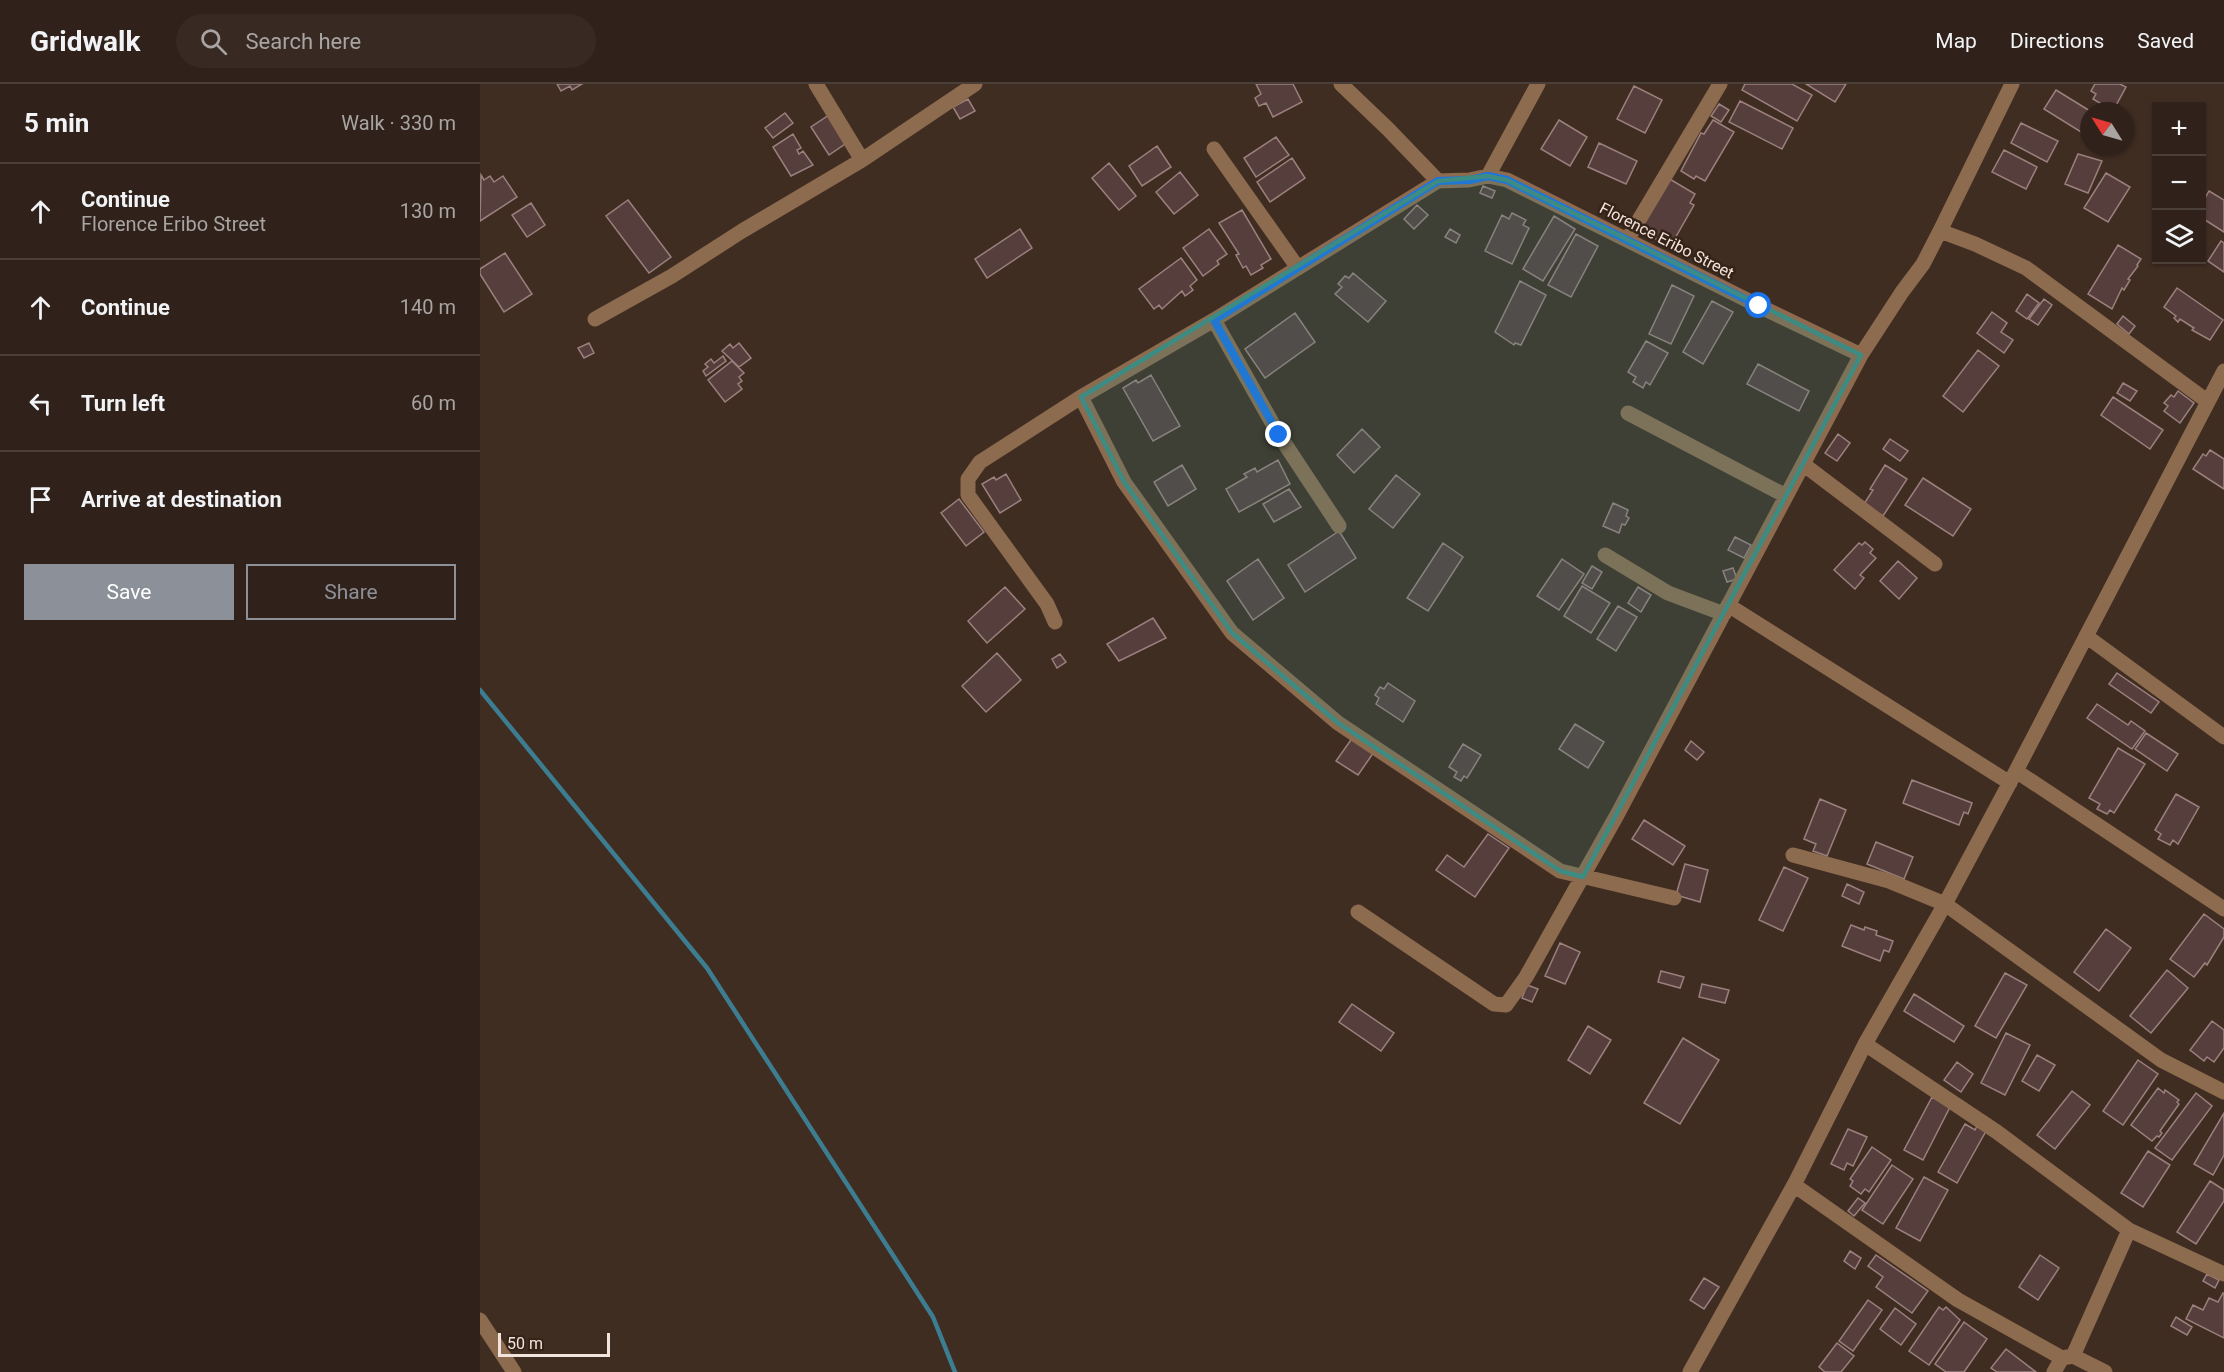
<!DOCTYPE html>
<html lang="en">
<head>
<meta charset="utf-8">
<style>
	body { margin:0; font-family:Roboto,sans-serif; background:#382a23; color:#f1f3f6 }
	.controls { position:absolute; right:18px; top:18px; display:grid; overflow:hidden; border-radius:0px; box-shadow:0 2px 4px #0004 }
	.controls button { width:54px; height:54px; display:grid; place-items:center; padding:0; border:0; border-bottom:2px solid #4b3f39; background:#30221a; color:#f1f3f6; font:30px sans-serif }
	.compass { position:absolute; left:1600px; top:18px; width:54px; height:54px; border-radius:50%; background:#30221a; box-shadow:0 2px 4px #0004; rotate:307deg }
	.scale { position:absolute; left:18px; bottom:15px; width:112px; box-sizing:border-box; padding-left:6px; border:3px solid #f1e4dd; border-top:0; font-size:16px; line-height:21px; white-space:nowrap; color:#f1e4dd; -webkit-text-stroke:4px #352318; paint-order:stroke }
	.stop { position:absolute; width:18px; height:18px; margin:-14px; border:4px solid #1a73e8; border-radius:50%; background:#fff }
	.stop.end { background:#1a73e8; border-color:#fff; box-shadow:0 2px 6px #0008 }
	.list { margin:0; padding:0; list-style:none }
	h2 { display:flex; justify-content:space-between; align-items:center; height:78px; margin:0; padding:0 24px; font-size:26px }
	h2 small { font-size:20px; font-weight:400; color:#a8a4a2 }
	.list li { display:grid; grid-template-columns:39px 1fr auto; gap:18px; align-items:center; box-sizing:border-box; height:96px; padding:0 24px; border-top:2px solid #4b3f39 }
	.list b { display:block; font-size:22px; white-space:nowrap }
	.list p { margin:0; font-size:20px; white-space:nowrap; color:#a8a4a2 }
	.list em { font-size:20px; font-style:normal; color:#a8a4a2 }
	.actions { display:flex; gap:12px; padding:18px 24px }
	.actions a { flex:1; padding:14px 0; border:2px solid #8c9099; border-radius:0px; text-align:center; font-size:21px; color:#8c9099 }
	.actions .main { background:#8c9099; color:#fff }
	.icon { flex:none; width:33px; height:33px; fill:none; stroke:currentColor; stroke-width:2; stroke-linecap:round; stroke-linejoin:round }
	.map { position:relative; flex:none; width:1744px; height:1288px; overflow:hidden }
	header { display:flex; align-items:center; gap:36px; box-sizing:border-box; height:84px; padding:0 30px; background:#30221a; border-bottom:2px solid #4b3f39 }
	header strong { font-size:28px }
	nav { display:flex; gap:33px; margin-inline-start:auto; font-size:21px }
	.search { width:420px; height:54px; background:#382a23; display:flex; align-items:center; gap:15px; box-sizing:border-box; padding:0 21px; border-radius:33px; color:#a8a4a2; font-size:22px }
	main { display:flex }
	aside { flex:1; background:#30221a }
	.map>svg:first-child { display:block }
</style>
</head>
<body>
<header>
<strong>Gridwalk</strong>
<div class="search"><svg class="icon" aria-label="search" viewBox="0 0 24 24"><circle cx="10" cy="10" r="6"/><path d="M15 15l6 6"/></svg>Search here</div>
<nav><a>Map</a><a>Directions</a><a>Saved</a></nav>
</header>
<main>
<aside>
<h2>5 min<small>Walk · 330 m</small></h2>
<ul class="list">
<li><svg class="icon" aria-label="ahead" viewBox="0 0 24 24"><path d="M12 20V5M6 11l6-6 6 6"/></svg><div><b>Continue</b><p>Florence Eribo Street</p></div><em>130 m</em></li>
<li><svg class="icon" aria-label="ahead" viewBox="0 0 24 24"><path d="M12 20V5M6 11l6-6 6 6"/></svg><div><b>Continue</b></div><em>140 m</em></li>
<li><svg class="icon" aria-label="left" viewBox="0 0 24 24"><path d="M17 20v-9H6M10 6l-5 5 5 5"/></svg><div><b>Turn left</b></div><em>60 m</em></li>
<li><svg class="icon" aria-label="arrive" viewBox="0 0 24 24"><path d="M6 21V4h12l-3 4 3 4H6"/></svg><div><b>Arrive at destination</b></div></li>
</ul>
<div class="actions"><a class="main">Save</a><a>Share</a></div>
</aside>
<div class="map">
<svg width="1744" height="1288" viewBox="0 0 1744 1288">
	<rect width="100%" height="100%" fill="#402d22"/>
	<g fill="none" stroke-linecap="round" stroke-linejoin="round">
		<path stroke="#3d7d91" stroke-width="4.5" d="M 0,606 L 227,884 L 453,1233 L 475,1288"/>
	</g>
	<path fill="#563e3d" stroke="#9b807e" stroke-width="1.5" d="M 77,0 L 102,0 L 92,6 L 90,2 L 81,7 Z
		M 776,0 L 813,0 L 822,18 L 793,33 L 786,19 L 779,22 L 775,14 L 781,10 Z
		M 1265,0 L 1312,0 L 1332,11 L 1317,37 L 1262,6 Z
		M 1326,0 L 1366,0 L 1355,18 Z
		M 1615,0 L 1640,0 L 1646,3 L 1633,27 L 1613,15 L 1616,10 L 1611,7 Z
		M 1154,2 L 1182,16 L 1165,49 L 1137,35 Z
		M 1576,6 L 1610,27 L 1609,53 L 1564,25 Z
		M 488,15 L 495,27 L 480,35 L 473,23 Z
		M 1260,17 L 1313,44 L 1302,65 L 1249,38 Z
		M 1239,20 L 1249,26 L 1241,38 L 1231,32 Z
		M 305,29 L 313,39 L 293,54 L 285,44 Z
		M 349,31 L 368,58 L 349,71 L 331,43 Z
		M 1079,36 L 1107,53 L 1090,82 L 1061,65 Z
		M 1233,36 L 1254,48 L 1225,97 L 1216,92 L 1214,95 L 1201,87 L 1221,49 L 1224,50 Z
		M 1541,39 L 1578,57 L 1567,78 L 1531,59 Z
		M 313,50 L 321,64 L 317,66 L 319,70 L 323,67 L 333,81 L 311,92 L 293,63 Z
		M 796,53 L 809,71 L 776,93 L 764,74 Z
		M 1119,59 L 1157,77 L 1146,100 L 1108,83 Z
		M 677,62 L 691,83 L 662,102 L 649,82 Z
		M 1524,66 L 1557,83 L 1546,105 L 1512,88 Z
		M 1598,70 L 1622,77 L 1608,109 L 1585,100 Z
		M 812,74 L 825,94 L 790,118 L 777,98 Z
		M 629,79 L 656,112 L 639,126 L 612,94 Z
		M 700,88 L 718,111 L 694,130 L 676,108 Z
		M 1626,89 L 1650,103 L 1628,138 L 1604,124 Z
		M 1,91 L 4,96 L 10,92 L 14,98 L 23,92 L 37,113 L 0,137 Z
		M 1188,94 L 1215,110 L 1210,119 L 1214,121 L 1190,163 L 1158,145 Z
		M 1003,102 L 1015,107 L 1012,114 L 1000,109 Z
		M 1729,107 L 1744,116 L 1744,148 L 1722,134 L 1722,119 Z
		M 148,116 L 191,173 L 169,189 L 126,132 Z
		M 51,119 L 65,141 L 47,153 L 32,131 Z
		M 937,121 L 948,131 L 934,145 L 924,135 Z
		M 762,126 L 791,175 L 781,181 L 783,184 L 771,191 L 766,182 L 763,184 L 756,171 L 759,170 L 739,139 Z
		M 1032,129 L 1046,136 L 1043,141 L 1049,144 L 1032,180 L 1005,167 L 1022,131 L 1029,135 Z
		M 1074,132 L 1095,145 L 1063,197 L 1043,185 Z
		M 540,145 L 552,164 L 507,194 L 495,175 Z
		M 729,145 L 747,170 L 737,177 L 739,180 L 723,192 L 703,164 Z
		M 970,145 L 980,151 L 976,159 L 965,153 Z
		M 1096,150 L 1118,162 L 1091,213 L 1068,201 Z
		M 1741,157 L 1744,159 L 1744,188 L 1728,177 Z
		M 1638,161 L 1661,175 L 1657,181 L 1658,182 L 1648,195 L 1650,196 L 1644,206 L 1642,204 L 1632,225 L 1608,210 Z
		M 25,169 L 52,210 L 24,228 L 0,190 L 0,185 Z
		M 701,174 L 717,196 L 710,202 L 713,206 L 705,212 L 702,207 L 682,225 L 679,221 L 674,225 L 659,205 Z
		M 873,189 L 906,217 L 888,238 L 855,210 L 862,203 L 858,200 L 865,192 L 869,194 Z
		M 1040,197 L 1066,211 L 1041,261 L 1035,259 L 1034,261 L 1015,248 Z
		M 1192,201 L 1214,212 L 1191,260 L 1169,250 Z
		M 1697,204 L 1743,236 L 1730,256 L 1712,246 L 1714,244 L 1700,235 L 1698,238 L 1694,234 L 1696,232 L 1684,223 Z
		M 1547,210 L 1559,219 L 1547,235 L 1536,227 Z
		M 1564,215 L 1572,221 L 1558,241 L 1549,235 Z
		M 1232,217 L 1253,228 L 1223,280 L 1203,268 Z
		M 1512,228 L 1527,239 L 1521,248 L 1533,256 L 1524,269 L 1497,249 Z
		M 815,229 L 835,258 L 785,294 L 765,265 Z
		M 1643,232 L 1655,242 L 1649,250 L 1637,240 Z
		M 1166,257 L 1188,269 L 1170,301 L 1166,298 L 1163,304 L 1153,298 L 1156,293 L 1148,288 Z
		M 109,259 L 114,269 L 104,274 L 98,264 Z
		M 259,259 L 271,274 L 259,283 L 242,267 L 250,260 L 253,264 Z
		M 1498,266 L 1519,282 L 1483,328 L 1463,312 Z
		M 243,272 L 246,277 L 226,292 L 223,287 L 228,283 L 225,280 L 231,275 L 234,279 Z
		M 252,277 L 264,289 L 259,293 L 262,297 L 258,300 L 262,305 L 245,318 L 228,296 Z
		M 1278,280 L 1329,307 L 1319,327 L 1267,300 Z
		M 671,291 L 700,342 L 673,357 L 643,304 L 656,296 L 658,299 Z
		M 1643,299 L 1657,307 L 1650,317 L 1637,309 Z
		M 1698,307 L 1714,319 L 1700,339 L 1684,327 L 1688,322 L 1684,319 L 1691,311 L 1694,313 Z
		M 1633,313 L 1683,346 L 1670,365 L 1621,331 Z
		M 882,345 L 900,363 L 874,389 L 857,371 Z
		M 1358,350 L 1370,359 L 1357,377 L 1345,369 Z
		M 1410,355 L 1428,367 L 1420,377 L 1403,365 Z
		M 1730,366 L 1744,375 L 1744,405 L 1713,385 L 1723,370 L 1726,372 Z
		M 798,376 L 810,400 L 759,428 L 746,405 L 767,393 L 764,390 L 775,384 L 777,388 Z
		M 702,381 L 716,405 L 688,422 L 674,398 Z
		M 1405,381 L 1427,395 L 1403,432 L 1384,420 L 1393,406 L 1390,405 Z
		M 526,390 L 541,416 L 520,429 L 502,400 L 514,393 L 516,396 Z
		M 916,391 L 940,410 L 913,444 L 889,425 Z
		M 1443,394 L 1491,425 L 1473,452 L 1425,421 Z
		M 809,405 L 821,423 L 794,438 L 783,420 Z
		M 479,415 L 504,448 L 486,462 L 461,429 Z
		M 1133,419 L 1148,426 L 1146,432 L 1149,434 L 1145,441 L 1142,440 L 1139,449 L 1123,442 Z
		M 859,447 L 876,474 L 825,508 L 808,481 Z
		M 1255,453 L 1271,461 L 1264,474 L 1248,466 Z
		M 1385,458 L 1393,465 L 1390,469 L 1396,474 L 1380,491 L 1384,494 L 1375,505 L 1354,486 L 1379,459 L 1382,461 Z
		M 963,459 L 983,473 L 948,527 L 927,514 Z
		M 778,475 L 804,514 L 773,536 L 747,497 Z
		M 1082,475 L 1104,490 L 1079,526 L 1057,512 Z
		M 1418,477 L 1437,494 L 1419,515 L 1400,497 Z
		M 1112,482 L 1122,488 L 1112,505 L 1102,499 Z
		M 1253,484 L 1257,495 L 1247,498 L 1243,487 Z
		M 1102,502 L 1130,519 L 1111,549 L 1084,532 Z
		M 525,503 L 545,525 L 507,559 L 488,537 Z
		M 1158,503 L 1171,511 L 1161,528 L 1148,519 Z
		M 1138,522 L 1157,533 L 1136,567 L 1117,555 Z
		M 673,534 L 686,554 L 639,577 L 627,560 Z
		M 517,569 L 541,596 L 506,628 L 482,602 Z
		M 580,570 L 586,578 L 577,584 L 572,575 Z
		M 1637,589 L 1679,618 L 1671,629 L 1629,600 Z
		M 908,599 L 935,617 L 923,638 L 896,620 L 899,614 L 895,611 L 900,603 L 904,605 Z
		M 1617,620 L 1648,641 L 1651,637 L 1665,647 L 1652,665 L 1607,634 Z
		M 1095,640 L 1124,658 L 1108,684 L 1079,665 Z
		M 1666,649 L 1698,670 L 1687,687 L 1655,665 Z
		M 873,653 L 894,668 L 878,691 L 856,677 Z
		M 1211,657 L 1224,668 L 1217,676 L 1205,666 Z
		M 983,660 L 1001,671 L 987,694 L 984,692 L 981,697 L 974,693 L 977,688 L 969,683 Z
		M 1638,664 L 1665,680 L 1634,729 L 1630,726 L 1627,730 L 1617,725 L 1620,720 L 1609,714 Z
		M 1432,696 L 1492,719 L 1488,730 L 1484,728 L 1479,741 L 1423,719 Z
		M 1696,710 L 1719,723 L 1698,760 L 1693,756 L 1690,761 L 1678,755 L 1681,750 L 1675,746 Z
		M 1340,715 L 1366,726 L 1347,772 L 1333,767 L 1336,760 L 1324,755 Z
		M 1164,736 L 1205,762 L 1193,781 L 1152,755 Z
		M 1008,750 L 1029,764 L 995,813 L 956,786 L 967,771 L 984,783 Z
		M 1396,758 L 1433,773 L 1424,795 L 1387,780 Z
		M 1205,780 L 1228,786 L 1220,818 L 1196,811 Z
		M 1304,783 L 1328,794 L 1303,847 L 1279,836 Z
		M 1367,800 L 1384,808 L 1379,820 L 1362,812 Z
		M 1724,830 L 1744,845 L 1744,853 L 1727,881 L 1725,879 L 1714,893 L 1690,875 Z
		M 1371,841 L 1384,846 L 1385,843 L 1397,847 L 1396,851 L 1413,857 L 1409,868 L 1404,866 L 1400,877 L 1362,862 Z
		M 1626,845 L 1651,864 L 1619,907 L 1594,888 Z
		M 1080,859 L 1100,868 L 1085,900 L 1065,892 Z
		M 1687,886 L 1708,904 L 1671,949 L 1650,932 Z
		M 1181,887 L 1204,893 L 1200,904 L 1178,898 Z
		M 1525,889 L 1547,901 L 1516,954 L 1495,942 Z
		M 1222,900 L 1249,906 L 1245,919 L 1219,913 Z
		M 1047,901 L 1058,905 L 1052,918 L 1042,914 Z
		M 1434,910 L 1484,942 L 1474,958 L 1424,927 Z
		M 872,920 L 914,949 L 901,967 L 859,938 Z
		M 1732,937 L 1744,946 L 1744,964 L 1734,978 L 1727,973 L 1724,977 L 1710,966 Z
		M 1108,942 L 1131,956 L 1110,990 L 1088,976 Z
		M 1526,949 L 1550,961 L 1525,1011 L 1501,999 Z
		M 1203,954 L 1239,976 L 1200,1040 L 1164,1019 Z
		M 1557,971 L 1575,981 L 1559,1007 L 1542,997 Z
		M 1658,976 L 1678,990 L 1643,1041 L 1623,1027 Z
		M 1477,978 L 1493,990 L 1481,1008 L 1464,996 Z
		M 1678,1004 L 1684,1009 L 1685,1006 L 1699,1016 L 1697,1018 L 1699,1020 L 1680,1047 L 1682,1049 L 1679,1053 L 1677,1052 L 1672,1057 L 1651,1041 Z
		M 1592,1007 L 1610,1021 L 1575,1065 L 1557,1051 Z
		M 1716,1009 L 1732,1022 L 1692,1076 L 1675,1064 Z
		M 1452,1013 L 1470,1023 L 1443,1076 L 1424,1066 Z
		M 1744,1029 L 1744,1071 L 1733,1091 L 1714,1080 Z
		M 1485,1040 L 1495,1046 L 1497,1042 L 1506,1047 L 1477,1099 L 1458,1088 Z
		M 1368,1045 L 1387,1053 L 1373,1082 L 1367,1079 L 1364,1086 L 1351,1080 Z
		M 1392,1063 L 1411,1076 L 1389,1108 L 1385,1105 L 1381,1110 L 1370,1102 L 1373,1097 L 1370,1095 Z
		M 1668,1067 L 1690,1081 L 1663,1123 L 1641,1109 Z
		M 1412,1081 L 1433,1095 L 1403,1140 L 1382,1126 Z
		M 1444,1093 L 1468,1106 L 1440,1157 L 1416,1144 Z
		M 1730,1097 L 1744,1106 L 1744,1117 L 1716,1160 L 1697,1148 Z
		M 1378,1114 L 1385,1119 L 1374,1132 L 1368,1127 Z
		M 1370,1167 L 1381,1174 L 1375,1185 L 1364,1177 Z
		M 1396,1171 L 1448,1207 L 1432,1229 L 1396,1203 L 1403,1193 L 1388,1182 Z
		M 1560,1171 L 1579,1184 L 1558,1216 L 1539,1203 Z
		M 1727,1190 L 1739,1196 L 1735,1204 L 1723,1197 Z
		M 1224,1194 L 1239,1203 L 1224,1225 L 1210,1216 Z
		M 1743,1209 L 1744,1209 L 1744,1254 L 1706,1235 L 1713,1221 L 1723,1226 L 1729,1214 L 1738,1218 Z
		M 1388,1216 L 1402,1226 L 1373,1267 L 1359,1257 Z
		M 1459,1223 L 1463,1226 L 1466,1223 L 1480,1236 L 1449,1281 L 1429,1267 Z
		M 1415,1224 L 1436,1240 L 1421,1261 L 1400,1245 Z
		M 1696,1233 L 1712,1243 L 1707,1251 L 1691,1242 Z
		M 1484,1238 L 1507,1255 L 1484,1288 L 1466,1288 L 1455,1280 Z
		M 1357,1259 L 1374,1272 L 1361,1288 L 1345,1288 L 1339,1283 Z
		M 1526,1265 L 1556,1288 L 1517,1288 L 1511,1284 Z"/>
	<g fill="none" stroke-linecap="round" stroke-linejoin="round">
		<path stroke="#8d6b4f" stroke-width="15" d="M 336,0 L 382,76
			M 861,0 L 908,45 L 958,97 L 989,96 L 1008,92 L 1027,96 L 1279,222 L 1381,271
			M 734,65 L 818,184
			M 1008,92 L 1058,0
			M 1460,147 L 1532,0
			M 1147,156 L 1240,0
			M 115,235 L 192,192 L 262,147 L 382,76 L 495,0
			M 734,236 L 799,351 L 859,442
			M 601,313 L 644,398 L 752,549 L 858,639 L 1080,787 L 1194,814
			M 1148,329 L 1306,412
			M 1323,380 L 1455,480
			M 1125,471 L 1188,509 L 1244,530
			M 1248,521 L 1530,699
			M 575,538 L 567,520 L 488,411 L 488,395 L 500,378 L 601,313 L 734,236 L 958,97
			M 1606,552 L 1744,653
			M 1536,687 L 1744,825
			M 1313,771 L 1409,797 L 1465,820 L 1681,976 L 1744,1008
			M 878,828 L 1014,920 L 1026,921 L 1046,893 L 1137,731 L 1381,271 L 1422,208 L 1443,180 L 1460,147 L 1495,160 L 1546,184 L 1727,317
			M 1385,960 L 1517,1048 L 1649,1146 L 1744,1190
			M 1314,1101 L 1478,1216 L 1582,1274
			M 0,1236 L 34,1288
			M 1593,1272 L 1625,1288
			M 1210,1288 L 1314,1101 L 1385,960 L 1465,820 L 1536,687 L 1744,287
			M 1574,1288 L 1582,1274 L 1593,1272 L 1649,1146"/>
	</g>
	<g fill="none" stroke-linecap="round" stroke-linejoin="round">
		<path stroke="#1a73e8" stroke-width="8" d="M 799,351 L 734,236 L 958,97 L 990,96 L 1008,92 L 1027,96 L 1279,222"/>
	</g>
	<path fill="#3c8c84" fill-opacity="0.2" stroke="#3c8c84" stroke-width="4.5" stroke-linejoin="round" d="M 1008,92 L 1027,96 L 1381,271 L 1103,793 L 1080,787 L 858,639 L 752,549 L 644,398 L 601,313 L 958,97 Z"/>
	<g text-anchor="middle" stroke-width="5" stroke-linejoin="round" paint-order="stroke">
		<g font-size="16" fill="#f1e4dd" stroke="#352318">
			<text transform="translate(1187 156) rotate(27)" y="6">Florence Eribo Street</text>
		</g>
	</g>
</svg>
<div class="controls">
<button>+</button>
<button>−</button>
<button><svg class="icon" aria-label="layers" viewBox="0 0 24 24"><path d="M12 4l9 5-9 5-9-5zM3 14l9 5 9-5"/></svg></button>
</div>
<svg class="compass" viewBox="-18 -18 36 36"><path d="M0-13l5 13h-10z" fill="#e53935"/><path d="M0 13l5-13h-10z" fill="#a8a4a2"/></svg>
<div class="scale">50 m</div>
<div class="stop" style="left:1279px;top:222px"></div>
<div class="stop end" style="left:799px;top:351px"></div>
</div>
</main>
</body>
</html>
